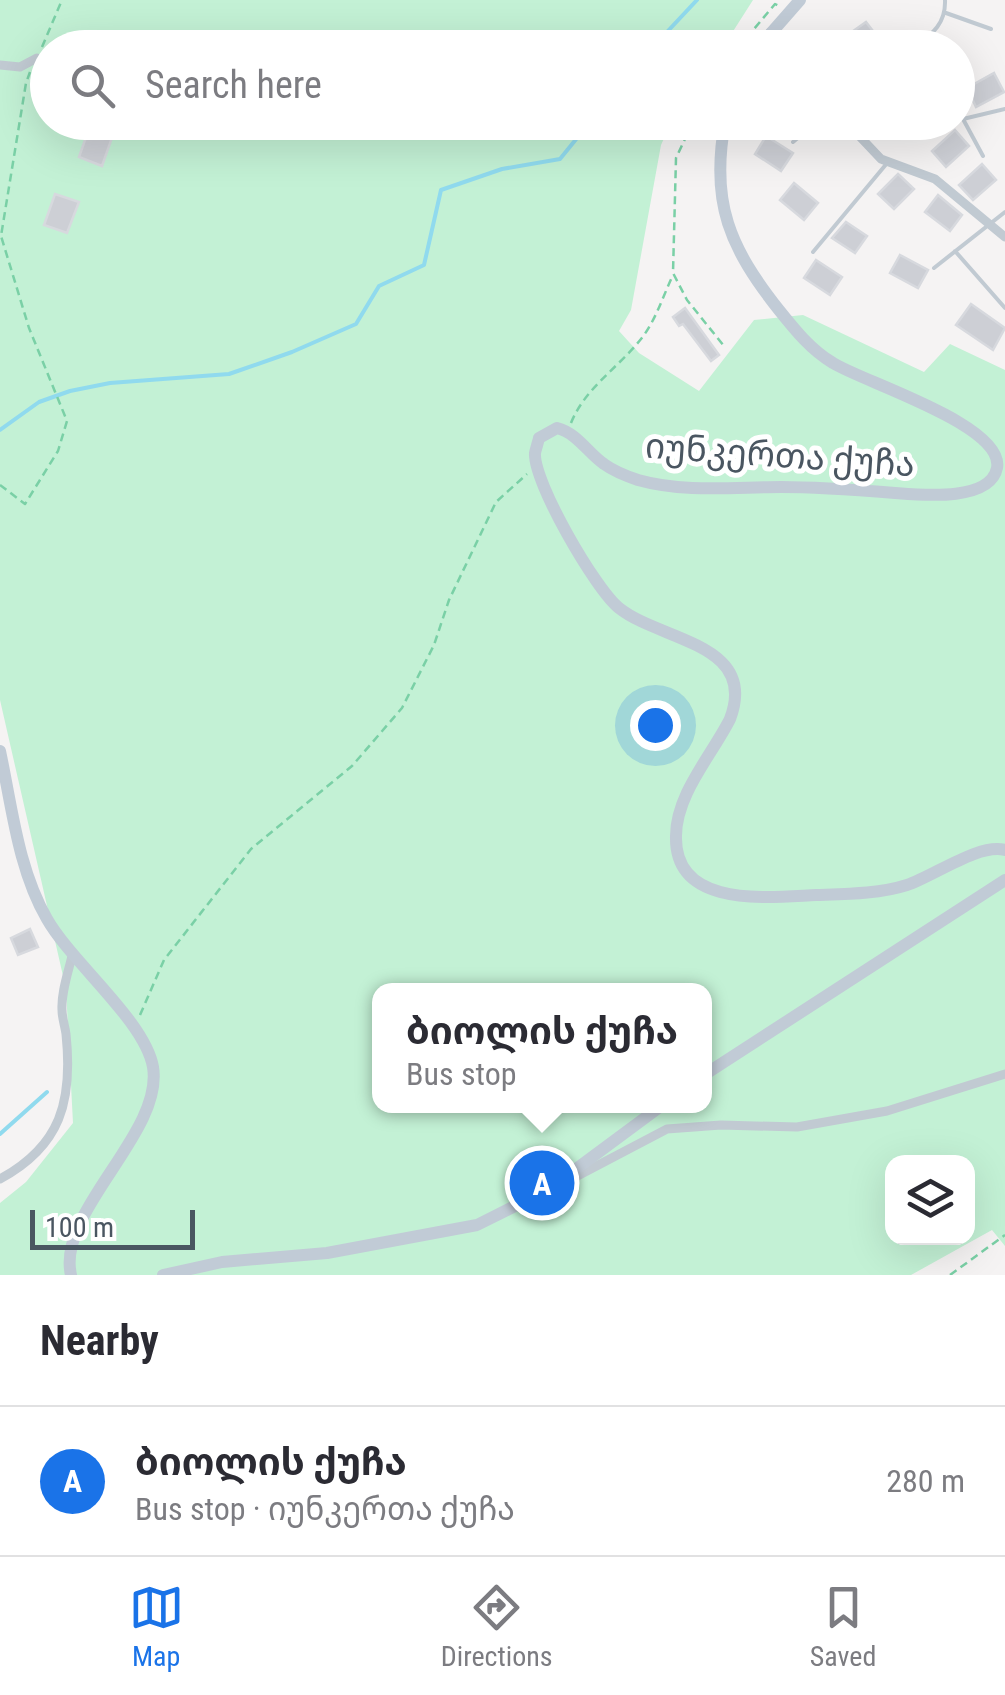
<!DOCTYPE html>
<html lang="en">
<head>
<meta charset="utf-8">
<style>
	body { margin:0; font-family:"Roboto Condensed","Noto Sans Georgian",sans-serif; background:#f2f2f3; color:#2b2b33 }
	.controls { position:absolute; right:30px; bottom:30px; display:grid; overflow:hidden; border-radius:20px; box-shadow:0 10px 40px #0002 }
	.controls button { width:90px; height:90px; display:grid; place-items:center; padding:0; border:0; border-bottom:2px solid #e1e1e2; background:#fff; color:#2b2b33; font:50px sans-serif }
	.scale { position:absolute; left:30px; bottom:25px; width:165px; box-sizing:border-box; padding-left:10px; border:5px solid #4a5661; border-top:0; font-size:28px; line-height:35px; white-space:nowrap; color:#4a5661; -webkit-text-stroke:8px #fff; paint-order:stroke }
	.you { position:absolute; left:655px; top:725px; width:35px; height:35px; margin:-25px; border:8px solid #fff; border-radius:50%; background:#1a73e8; box-shadow:0 0 0 15px #1a73e833 }
	.badge { display:grid; place-items:center; width:65px; height:65px; border-radius:50%; background:#1a73e8; color:#fff; font-size:32px; font-weight:700 }
	.pin { position:absolute; translate:-50% -50%; border:5px solid #fff; box-shadow:0 2px 10px #0006 }
	.popup { position:absolute; left:372px; top:983px; width:340px; height:130px; box-sizing:border-box; display:grid; place-content:center; border-radius:20px; background:#fff; filter:drop-shadow(0 2px 8px #0005); font-size:32px; white-space:nowrap; color:#7c7c81 }
	.popup b { font-size:38px; color:#2b2b33 }
	.popup::after { content:''; position:absolute; left:50%; top:100%; margin-left:-20px; border:20px solid transparent; border-top-color:#fff }
	.list { margin:0; padding:0; list-style:none }
	h2 { display:flex; justify-content:space-between; align-items:center; height:130px; margin:0; padding:0 40px; font-size:42px }
	h2 small { font-size:32px; font-weight:400; color:#7c7c81 }
	.list li { display:grid; grid-template-columns:65px 1fr auto; gap:30px; align-items:center; box-sizing:border-box; height:150px; padding:0 40px; border-top:2px solid #e1e1e2 }
	.list b { display:block; font-size:38px; white-space:nowrap }
	.list p { margin:0; font-size:32px; white-space:nowrap; color:#7c7c81 }
	.list em { font-size:32px; font-style:normal; color:#7c7c81 }
	.icon { flex:none; width:55px; height:55px; fill:none; stroke:currentColor; stroke-width:2; stroke-linecap:round; stroke-linejoin:round }
	.map { position:relative; flex:none; width:1005px; height:1275px; overflow:hidden }
	.search { position:absolute; background:#fff; box-shadow:0 10px 40px #0002; left:30px; right:30px; top:30px; height:110px; display:flex; align-items:center; gap:25px; box-sizing:border-box; padding:0 35px; border-radius:55px; color:#7c7c81; font-size:38px }
	.sheet { height:280px; background:#fff }
	nav { display:flex; justify-content:space-around; align-items:center; box-sizing:border-box; height:140px; border-top:2px solid #e1e1e2; background:#fff; font-size:28px; color:#7c7c81 }
	nav a { display:grid; justify-items:center; gap:5px }
	nav .on { color:#1a73e8 }
	.map>svg:first-child { display:block }
</style>
</head>
<body>
<div class="map">
<svg width="1005" height="1275" viewBox="0 0 1005 1275">
	<rect width="100%" height="100%" fill="#f5f3f3"/>
	<path fill="#c3f1d5" fill-rule="evenodd" d="M 0,0 L 753,0 L 723,47 L 48,48 L 48,122 L 671,123 L 661,145 L 631,310 L 619,331 L 639,353 L 699,391 L 754,320 L 803,315 L 924,372 L 950,344 L 1005,370 L 1005,1246 L 992,1230 L 911,1275 L 0,1275 L 0,1203 L 26,1182 L 73,1123 L 66,989 L 0,700 ZM 380,990 L 704,990 L 704,1106 L 380,1106 ZM 892,1162 L 968,1162 L 968,1238 L 892,1238 Z"/>
	<g fill="none" stroke-linecap="round" stroke-linejoin="round">
		<path stroke="#90daee" stroke-width="4" d="M 652,48 L 697,0
			M 0,430 L 39,402 L 70,391 L 110,383 L 229,374 L 292,352 L 356,324 L 379,286 L 424,265 L 441,190 L 502,169 L 560,159 L 590,122
			M 0,1134 L 47,1092"/>
	</g>
	<path fill="#cdcfd5" stroke="#d7d9de" stroke-width="2.5" d="M 866,22 L 886,48 L 860,48 L 849,34 Z
		M 994,73 L 1004,92 L 976,107 L 967,88 Z
		M 91,123 L 114,132 L 102,166 L 79,157 Z
		M 955,130 L 969,146 L 946,167 L 932,151 Z
		M 766,136 L 793,153 L 781,171 L 755,154 Z
		M 982,164 L 996,180 L 973,200 L 959,185 Z
		M 898,174 L 914,189 L 894,209 L 878,194 Z
		M 794,183 L 818,203 L 804,220 L 780,200 Z
		M 55,194 L 79,202 L 67,233 L 44,225 Z
		M 938,195 L 962,215 L 950,231 L 925,212 Z
		M 846,222 L 867,236 L 855,253 L 832,238 Z
		M 900,255 L 928,270 L 918,288 L 890,273 Z
		M 816,260 L 842,277 L 830,295 L 804,278 Z
		M 971,304 L 1005,328 L 993,350 L 956,325 Z
		M 685,308 L 719,355 L 711,361 L 683,324 L 679,326 L 673,317 Z
		M 30,929 L 38,947 L 18,955 L 11,938 Z"/>
	<g fill="none" stroke-linecap="round" stroke-linejoin="round">
		<path stroke="#7ad0a6" stroke-width="2.5" stroke-dasharray="8 5" stroke-linecap="butt" d="M 42,47 L 62,0
			M 738,48 L 775,4 L 779,6
			M 693,122 L 676,158 L 673,273 L 687,300 L 724,346
			M 571,423 C 585,388 618,368 641,339 C 656,320 663,296 673,275
			M 0,485 L 25,504 L 58,451 L 67,421 L 29,328 L 1,236 L 26,83 L 30,72
			M 140,1015 L 164,960 L 251,849 L 352,766 L 402,708 L 434,645 L 449,600 L 496,502 L 527,474
			M 950,1275 L 1005,1235"/>
		<path stroke="#c1cad2" stroke-width="4" d="M 946,13 L 991,29
			M 914,48 C 932,34 946,24 945,0
			M 958,110 L 963,119 L 1005,109
			M 963,119 L 983,156
			M 793,142 L 817,122
			M 955,251 L 1005,308
			M 813,252 L 888,162
			M 934,268 L 1005,212"/>
		<path stroke="#c1cad2" stroke-width="9" d="M 770,32 L 783,48
			M 0,65 L 20,67 L 37,58
			M 846,122 L 881,159 L 935,179 L 1005,237
			M 0,1179 C 61,1146 73,1101 66,1034 C 65,1026 62,1018 62,1010 C 61,993 68,973 72,956
			M 566,1182 L 667,1129 L 721,1125 L 797,1127 L 887,1111 L 1005,1074"/>
		<path stroke="#c1cbd6" stroke-width="12" d="M 758,48 L 800,0
			M 725,122 C 710,203 730,248 779,310 C 795,330 811,350 833,363 C 863,382 1005,425 997,468 C 990,502 921,495 895,493 C 857,490 819,487 781,487 C 735,487 684,493 638,480 C 626,476 615,472 604,464 C 588,453 577,433 557,428 L 539,438 C 539,439 535,452 535,453 C 533,482 596,590 619,608 C 660,641 759,643 730,719 C 712,755 676,794 676,836 C 674,909 769,897 816,895 C 846,894 879,894 907,885 C 934,876 979,843 1005,850
			M 0,751 C 12,807 18,869 47,919 C 72,963 145,1021 153,1067 C 164,1133 56,1212 71,1275
			M 704,1075 L 1005,880
			M 163,1275 L 222,1262 L 327,1253 L 477,1225 L 549,1189 L 661,1106"/>
	</g>
	<g text-anchor="middle" stroke-width="10" stroke-linejoin="round" paint-order="stroke">
		<g font-size="35" fill="#4a5661" stroke="#fff">
			<text transform="translate(780 455) rotate(4)" y="12">იუნკერთა ქუჩა</text>
		</g>
	</g>
</svg>
<div class="controls">
<button><svg class="icon" aria-label="layers" viewBox="0 0 24 24"><path d="M12 4l9 5-9 5-9-5zM3 14l9 5 9-5"/></svg></button>
</div>
<div class="scale">100 m</div>
<div class="you"></div>
<div class="pin badge" style="left:542px;top:1183px">A</div>
<div class="popup"><b>ბიოლის ქუჩა</b>Bus stop</div>
<div class="search"><svg class="icon" aria-label="search" viewBox="0 0 24 24"><circle cx="10" cy="10" r="6"/><path d="M15 15l6 6"/></svg>Search here</div>
</div>
<section class="sheet">
<h2>Nearby<small></small></h2>
<ul class="list">
<li><span class="badge">A</span><div><b>ბიოლის ქუჩა</b><p>Bus stop · იუნკერთა ქუჩა</p></div><em>280 m</em></li>
</ul>
</section>
<nav>
<a class="on"><svg class="icon" aria-label="map" viewBox="0 0 24 24"><path d="M3 6l6-2 6 2 6-2v14l-6 2-6-2-6 2zM9 4v14M15 6v14"/></svg>Map</a>
<a><svg class="icon" aria-label="directions" viewBox="0 0 24 24"><path d="M12 3l9 9-9 9-9-9zM9 14v-3h6M13 9l2 2-2 2"/></svg>Directions</a>
<a><svg class="icon" aria-label="saved" viewBox="0 0 24 24"><path d="M7 4h10v16l-5-4-5 4z"/></svg>Saved</a>
</nav>
</body>
</html>
